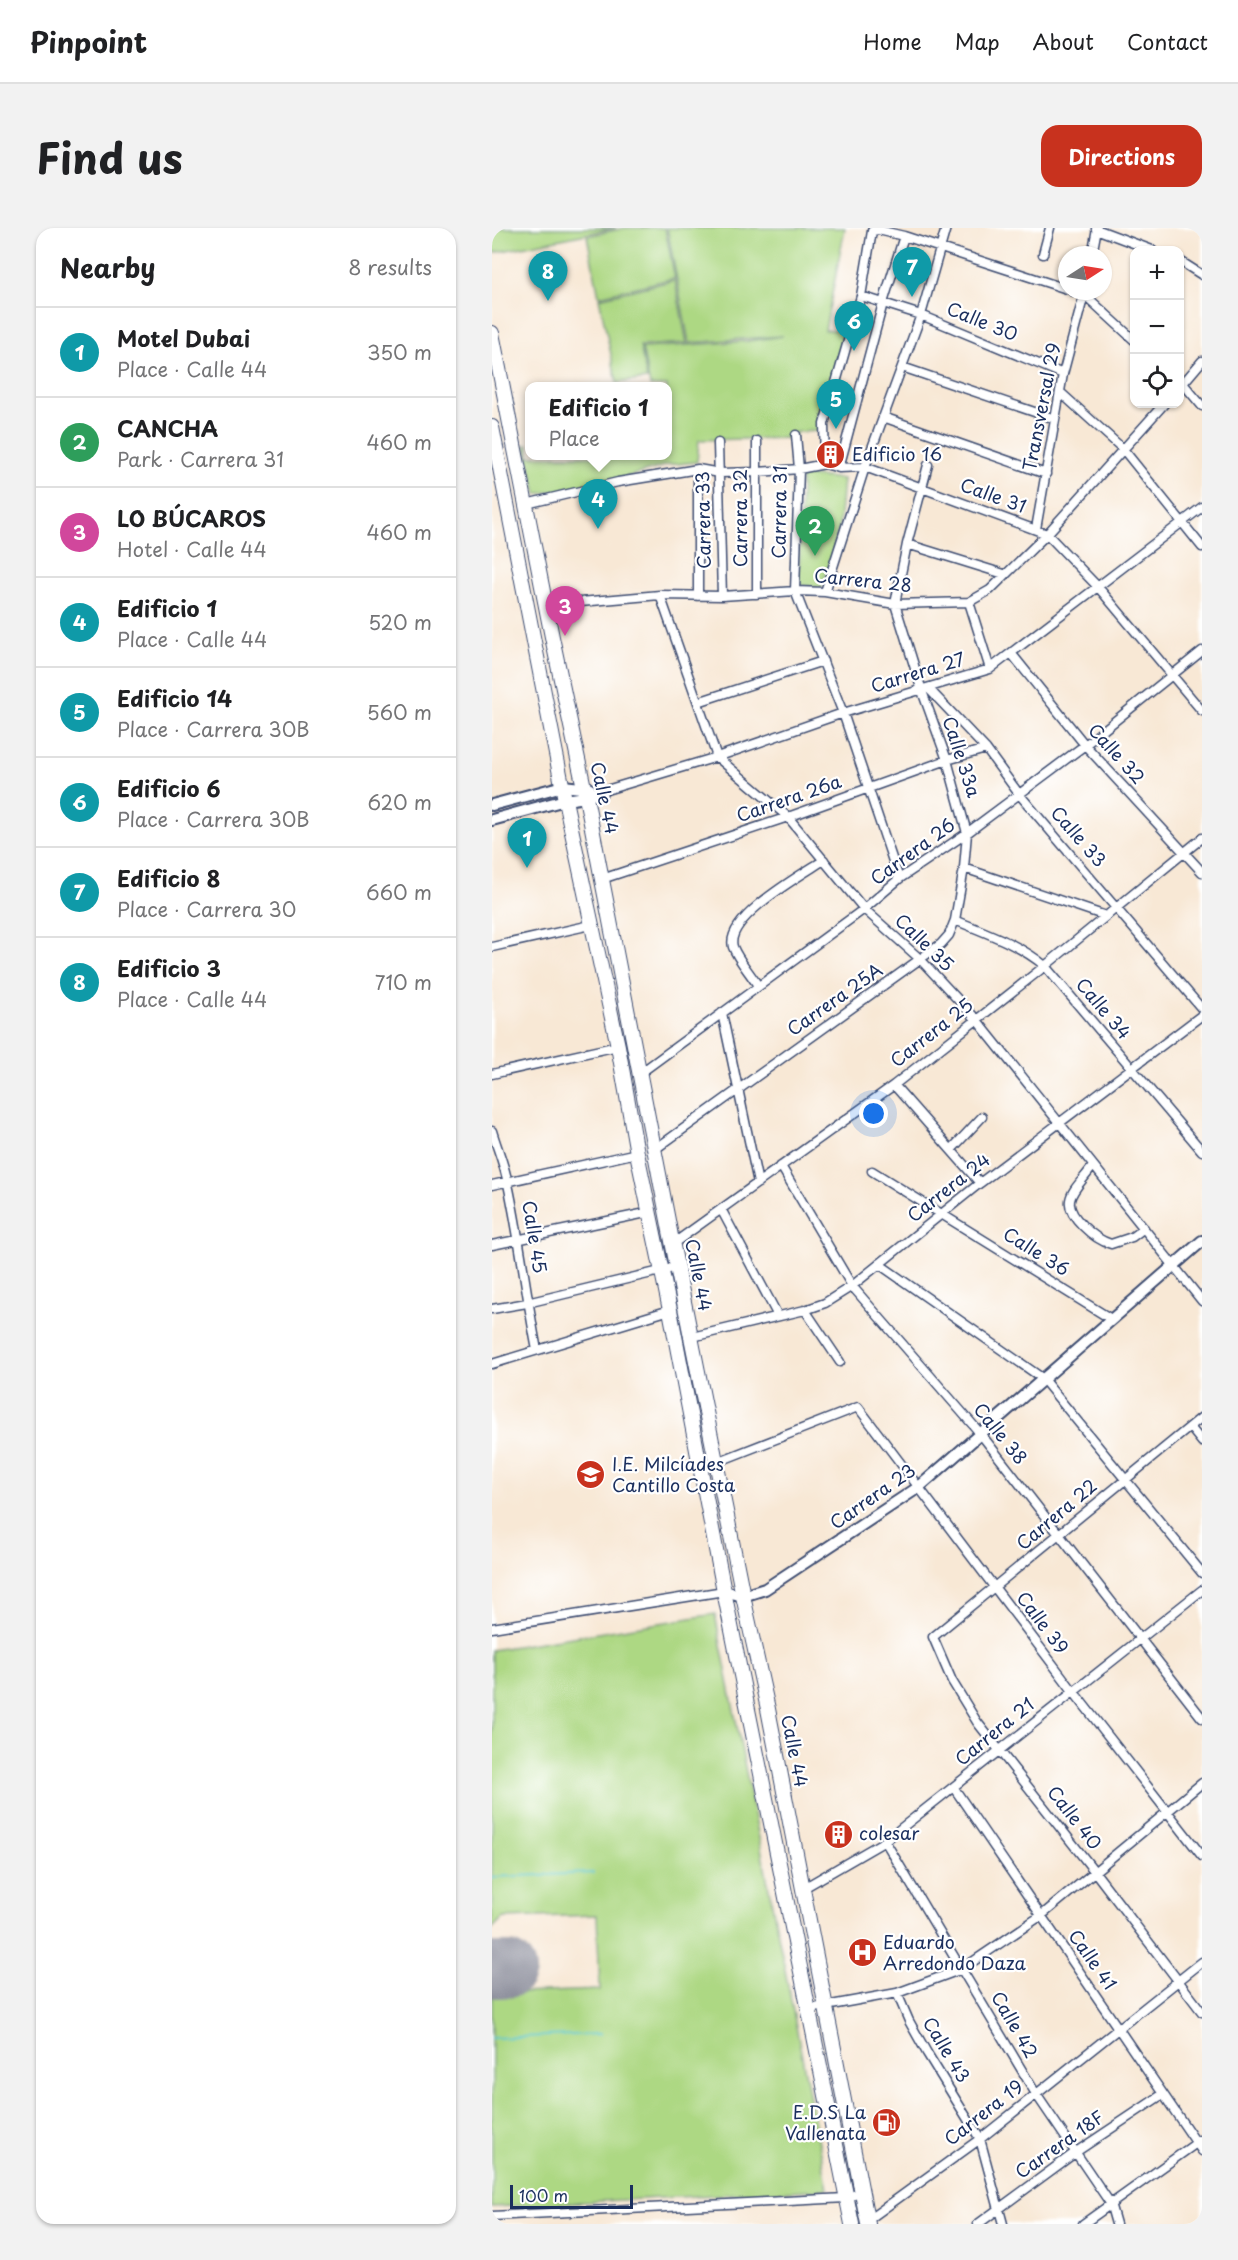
<!DOCTYPE html>
<html lang="en">
<head>
<meta charset="utf-8">
<style>
	body { margin:0; font-family:"Playpen Sans",sans-serif; background:#f2f2f2; color:#202124 }
	.controls { position:absolute; right:18px; top:18px; display:grid; overflow:hidden; border-radius:12px; box-shadow:0 2px 4px #0004 }
	.controls button { width:54px; height:54px; display:grid; place-items:center; padding:0; border:0; border-bottom:2px solid #e0e0e0; background:#fff; color:#202124; font:30px sans-serif }
	.compass { position:absolute; left:566px; top:18px; width:54px; height:54px; border-radius:50%; background:#fff; box-shadow:0 2px 4px #0004; rotate:78deg }
	.scale { position:absolute; left:18px; bottom:15px; width:123px; box-sizing:border-box; padding-left:6px; border:3px solid #1b2f5e; border-top:0; font-size:16px; line-height:21px; white-space:nowrap; color:#1b2f5e; -webkit-text-stroke:4px #fff; paint-order:stroke }
	.you { position:absolute; left:382px; top:886px; width:21px; height:21px; margin:-15px; border:4px solid #fff; border-radius:50%; background:#1a73e8; box-shadow:0 0 0 9px #1a73e833 }
	.badge { display:grid; place-items:center; width:39px; height:39px; border-radius:50%; background:#c8321e; color:#fff; font-size:20px; font-weight:700 }
	.pin { position:absolute; translate:-50% -50px; filter:drop-shadow(0 2px 3px #0008) }
	.pin::after { content:''; position:absolute; top:32px; width:21px; height:18px; background:inherit; clip-path:polygon(0 0,100% 0,50% 100%) }
	.popup { position:absolute; left:33px; top:154px; width:147px; height:78px; box-sizing:border-box; display:grid; place-content:center; border-radius:12px; background:#fff; filter:drop-shadow(0 2px 4px #0005); font-size:20px; white-space:nowrap; color:#757577 }
	.popup b { font-size:22px; color:#202124 }
	.popup::after { content:''; position:absolute; left:50%; top:100%; margin-left:-12px; border:12px solid transparent; border-top-color:#fff }
	.list { margin:0; padding:0; list-style:none }
	h2 { display:flex; justify-content:space-between; align-items:center; height:78px; margin:0; padding:0 24px; font-size:26px }
	h2 small { font-size:20px; font-weight:400; color:#757577 }
	.list li { display:grid; grid-template-columns:39px 1fr auto; gap:18px; align-items:center; box-sizing:border-box; height:90px; padding:0 24px; border-top:2px solid #e0e0e0 }
	.list b { display:block; font-size:22px; white-space:nowrap }
	.list p { margin:0; font-size:20px; white-space:nowrap; color:#757577 }
	.list em { font-size:20px; font-style:normal; color:#757577 }
	.icon { flex:none; width:33px; height:33px; fill:none; stroke:currentColor; stroke-width:2; stroke-linecap:round; stroke-linejoin:round }
	.map { position:relative; flex:none; width:710px; height:1996px; overflow:hidden; border-radius:18px }
	header { display:flex; align-items:center; gap:36px; box-sizing:border-box; height:84px; padding:0 30px; background:#fff; border-bottom:2px solid #e0e0e0 }
	header strong { font-size:28px }
	nav { display:flex; gap:33px; margin-inline-start:auto; font-size:21px }
	.intro { display:flex; align-items:center; justify-content:space-between; box-sizing:border-box; height:144px; padding:0 36px }
	h1 { margin:0; font-size:42px }
	.button { padding:15px 27px; border-radius:18px; background:#c8321e; color:#fff; font-size:21px; font-weight:700 }
	main { display:flex; gap:36px; padding:0 36px }
	aside { flex:1; background:#fff; border-radius:18px; box-shadow:0 2px 4px #0004 }
	.map>svg:first-child { display:block }
</style>
</head>
<body>
<header>
<strong>Pinpoint</strong>
<nav><a>Home</a><a>Map</a><a>About</a><a>Contact</a></nav>
</header>
<div class="intro"><h1>Find us</h1><a class="button">Directions</a></div>
<main>
<aside>
<h2>Nearby<small>8 results</small></h2>
<ul class="list">
<li><span class="badge" style="background:#0f9aa8">1</span><div><b>Motel Dubai</b><p>Place · Calle 44</p></div><em>350 m</em></li>
<li><span class="badge" style="background:#2e9e5b">2</span><div><b>CANCHA</b><p>Park · Carrera 31</p></div><em>460 m</em></li>
<li><span class="badge" style="background:#d1479c">3</span><div><b>LO BÚCAROS</b><p>Hotel · Calle 44</p></div><em>460 m</em></li>
<li><span class="badge" style="background:#0f9aa8">4</span><div><b>Edificio 1</b><p>Place · Calle 44</p></div><em>520 m</em></li>
<li><span class="badge" style="background:#0f9aa8">5</span><div><b>Edificio 14</b><p>Place · Carrera 30B</p></div><em>560 m</em></li>
<li><span class="badge" style="background:#0f9aa8">6</span><div><b>Edificio 6</b><p>Place · Carrera 30B</p></div><em>620 m</em></li>
<li><span class="badge" style="background:#0f9aa8">7</span><div><b>Edificio 8</b><p>Place · Carrera 30</p></div><em>660 m</em></li>
<li><span class="badge" style="background:#0f9aa8">8</span><div><b>Edificio 3</b><p>Place · Calle 44</p></div><em>710 m</em></li>
</ul>
</aside>
<div class="map">
<svg width="710" height="1996" viewBox="0 0 710 1996">
	<rect width="100%" height="100%" fill="#fff"/>
	<filter id="ink" filterUnits="userSpaceOnUse"><feTurbulence type="fractalNoise" baseFrequency=".0167" numOctaves="2"/><feDisplacementMap in="SourceGraphic" scale="12" xChannelSelector="R" yChannelSelector="G"/><feConvolveMatrix kernelMatrix="1 2 1 2 8 2 1 2 1" color-interpolation-filters="sRGB"/></filter>
	<filter id="wash" filterUnits="userSpaceOnUse"><feTurbulence type="fractalNoise" baseFrequency=".008" numOctaves="4" result="noise"/><feDisplacementMap in="SourceGraphic" scale="24" xChannelSelector="R" yChannelSelector="G"/><feGaussianBlur stdDeviation="1.35" result="paint"/><feColorMatrix in="noise" values="0 0 0 0 0 0 0 0 0 0 0 0 0 0 0 0 0 1.4 0 .05"/><feComposite in="paint" operator="in"/></filter>
	<g filter="url(#wash)">
		<rect width="100%" height="100%" fill="#f8e8d5"/>
		<path fill="#add883" stroke="#648470" stroke-width="1.5" d="M 0,0 L 124,0 L 0,25 Z
			M 133,0 L 173,0 L 183,50 L 107,68 L 95,8 Z
			M 175,0 L 353,0 L 333,102 L 352,102 L 329,203 L 304,204 L 303,210 L 207,212 L 205,234 L 175,237 L 118,254 L 45,266 L 33,217 L 37,217 L 37,228 L 175,228 L 175,158 L 158,158 L 150,120 L 255,113 L 291,108 L 197,115 Z
			M 183,52 L 195,115 L 148,118 L 155,151 L 125,155 L 107,70 Z
			M 311,247 L 351,251 L 347,299 L 330,360 L 307,357 L 309,249 Z
			M 223,1386 L 336,1961 L 0,1979 L 0,1766 L 108,1762 L 105,1687 L 11,1690 L 0,1701 L 0,1422 Z"/>
		<g fill="none" stroke-linecap="round" stroke-linejoin="round">
			<path stroke="#5bc8cf" stroke-width="2" d="M 0,1649 L 101,1645
				M 0,1810 L 108,1806"/>
			<path stroke="#8a8c9a" stroke-width="56" d="M 0,1742 L 16,1742"/>
		</g>
	</g>
	<g filter="url(#ink)">
		<g fill="none" stroke-linecap="round" stroke-linejoin="round">
			<defs>
				<path id="minor" d="M 604,1 L 660,22
					M 551,26 L 558,0
					M 600,27 L 605,0
					M 688,33 L 710,47
					M 580,63 L 593,67 L 642,112
					M 369,68 L 429,87 L 571,146
					M 410,139 L 563,191
					M 689,153 L 710,178
					M 688,159 L 710,133
					M 568,164 L 631,221 L 710,319
					M 391,189 L 554,246
					M 304,207 L 307,241 L 303,363 L 351,485 L 407,651
					M 265,213 L 265,366
					M 226,215 L 230,368
					M 333,236 L 332,196 L 369,68 L 380,3 L 386,2 L 412,8 L 575,61
					M 347,240 L 391,75 L 412,8
					M 34,276 L 126,254 L 206,241 L 228,245 L 266,244 L 307,241 L 333,236 L 347,240 L 373,239 L 555,306 L 606,359 L 710,483
					M 544,301 L 571,146 L 593,63
					M 415,316 L 512,346
					M 333,364 L 373,239 L 429,87 L 454,0
					M 168,367 L 225,529 L 296,589 L 372,681 L 428,731 L 484,791 L 710,1073
					M 206,368 L 206,241
					M 477,374 L 498,441
					M 54,377 L 168,367 L 230,368 L 303,363 L 333,364 L 403,376 L 477,374 L 498,362 L 555,306 L 672,176
					M 519,425 L 593,517 L 710,644
					M 436,460 L 494,521 L 527,566 L 710,781
					M 206,474 L 331,433
					M 111,563 L 225,529 L 351,485 L 498,441 L 710,279
					M 472,640 L 614,688
					M 110,651 L 296,589 L 455,532 L 494,521
					M 463,692 C 494,705 527,716 553,738 L 710,923
					M 0,719 L 99,697
					M 266,758 C 259,746 246,732 241,719 C 232,690 311,646 332,632
					M 230,785 L 266,955
					M 0,846 L 126,818
					M 147,846 L 372,681 L 407,651 L 475,605 L 593,517 L 710,423
					M 402,857 L 488,955
					M 0,903 C 5,920 13,938 16,956 C 28,1011 34,1067 45,1122
					M 162,922 L 449,716 L 457,707 L 463,692 L 472,640 L 475,605 L 455,532 L 430,463 L 403,376 L 415,316 L 436,237
					M 459,922 L 490,889
					M 289,938 L 360,1058 L 488,1205 L 710,1490
					M 601,938 C 584,962 564,972 591,998 C 599,1006 608,1013 619,1016 L 640,1009 L 652,1000
					M 380,943 L 619,1091
					M 0,957 L 145,925
					M 229,981 L 286,1088
					M 182,1015 L 402,857 L 553,738 L 710,610
					M 0,1017 L 159,984
					M 387,1036 L 550,1150 L 710,1345
					M 0,1081 L 35,1075 L 185,1039
					M 313,1082 L 348,1134
					M 200,1109 L 313,1082 L 333,1075 L 360,1058 L 488,955 L 710,787
					M 0,1136 L 178,1082
					M 710,1189 L 441,1409 L 460,1453 L 485,1494 L 603,1644 L 710,1784
					M 698,1199 L 710,1214
					M 225,1234 L 366,1179 L 581,1463 L 710,1628
					M 0,1400 L 232,1363
					M 462,1560 L 710,1923
					M 393,1613 L 544,1866 L 618,1975 L 624,1996
					M 310,1661 L 393,1613 L 710,1362
					M 405,1765 L 417,1793 L 435,1825 L 488,1911 L 511,1996
					M 317,1781 L 405,1765 L 470,1741 L 550,1687 L 710,1555
					M 0,1988 L 354,1970 L 370,1964
					M 376,1992 L 488,1911 L 710,1734
					M 486,1996 L 584,1924 L 671,1866
					M 591,1996 L 710,1911"/>
				<path id="tertiary" d="M 0,577 L 71,558 L 98,561
					M 0,592 L 73,572 L 94,569 L 111,563
					M 232,1363 L 251,1368 L 273,1361 L 427,1259 L 710,1013"/>
				<path id="primary" d="M 0,105 L 60,409 L 94,569 L 185,1039 L 251,1368 L 276,1481 L 376,1996
					M 0,199 L 73,572 L 126,818 L 145,925 L 178,1082 L 232,1363 L 360,1996"/>
			</defs>
			<use href="#minor" stroke="#3c4b70" stroke-width="11"/>
			<use href="#tertiary" stroke="#3c4b70" stroke-width="14"/>
			<use href="#primary" stroke="#3c4b70" stroke-width="16"/>
			<use href="#minor" stroke="#fff" stroke-width="8"/>
			<use href="#tertiary" stroke="#fff" stroke-width="10"/>
			<use href="#primary" stroke="#fff" stroke-width="14"/>
		</g>
	</g>
	<defs>
		<symbol id="building-disc" viewBox="-11 -11 22 22"><circle r="9.5" fill="#c8321e" stroke="#fff"/><path d="M-4-6H4V6H1V3H-1V6H-4ZM-2.5-4.3h1.7v1.8h-1.7ZM.8-4.3h1.7v1.8H.8ZM-2.5-1h1.7V.8h-1.7ZM.8-1h1.7V.8H.8Z" fill="#fff"/></symbol>
		<symbol id="school-disc" viewBox="-11 -11 22 22"><circle r="9.5" fill="#c8321e" stroke="#fff"/><path d="M0-5L7-2L0 1L-7-2ZM-4 1L0 2.5L4 1V4Q0 6-4 4Z" fill="#fff"/></symbol>
		<symbol id="hospital-disc" viewBox="-11 -11 22 22"><circle r="9.5" fill="#c8321e" stroke="#fff"/><path d="M-5-5h3v3.5h4V-5h3V5h-3V1.5h-4V5h-3Z" fill="#fff"/></symbol>
		<symbol id="fuel-disc" viewBox="-11 -11 22 22"><circle r="9.5" fill="#c8321e" stroke="#fff"/><path d="M-5.5-6h7V0h2V4h1.3V-2.5L3-4.5l.8-.8L6-3V5H2.5V1h-1V6h-7ZM-4.2-4.7v3.2H.2V-4.7Z" fill="#fff"/></symbol>
	</defs>
	<g fill-rule="evenodd">
		<use href="#building-disc" x="322" y="210" width="33" height="33"/>
		<use href="#school-disc" x="82" y="1230" width="33" height="33"/>
		<use href="#building-disc" x="330" y="1590" width="33" height="33"/>
		<use href="#hospital-disc" x="354" y="1708" width="33" height="33"/>
		<use href="#fuel-disc" x="378" y="1878" width="33" height="33"/>
	</g>
	<g text-anchor="middle" stroke-width="4.5" stroke-linejoin="round" paint-order="stroke">
		<g font-size="18" fill="#1b2f5e" stroke="#fff">
			<text transform="translate(490 94) rotate(22)" y="6">Calle 30</text>
			<text transform="translate(550 179) rotate(-79)" y="6">Transversal 29</text>
			<text transform="translate(501 268) rotate(20)" y="6">Calle 31</text>
			<text transform="translate(288 284) rotate(-89)" y="6">Carrera 31</text>
			<text transform="translate(249 290) rotate(-90)" y="6">Carrera 32</text>
			<text transform="translate(212 292) rotate(-91)" y="6">Carrera 33</text>
			<text transform="translate(371 353) rotate(6)" y="6">Carrera 28</text>
			<text transform="translate(426 445) rotate(-17)" y="6">Carrera 27</text>
			<text transform="translate(624 526) rotate(48)" y="6">Calle 32</text>
			<text transform="translate(469 529) rotate(72)" y="6">Calle 33a</text>
			<text transform="translate(112 570) rotate(78)" y="6">Calle 44</text>
			<text transform="translate(297 571) rotate(-19)" y="6">Carrera 26a</text>
			<text transform="translate(586 609) rotate(49)" y="6">Calle 33</text>
			<text transform="translate(421 624) rotate(-36)" y="6">Carrera 26</text>
			<text transform="translate(432 715) rotate(44)" y="6">Calle 35</text>
			<text transform="translate(343 772) rotate(-35)" y="6">Carrera 25A</text>
			<text transform="translate(611 781) rotate(50)" y="6">Calle 34</text>
			<text transform="translate(440 805) rotate(-38)" y="6">Carrera 25</text>
			<text transform="translate(457 960) rotate(-38)" y="6">Carrera 24</text>
			<text transform="translate(42 1009) rotate(81)" y="6">Calle 45</text>
			<text transform="translate(544 1024) rotate(32)" y="6">Calle 36</text>
			<text transform="translate(206 1047) rotate(79)" y="6">Calle 44</text>
			<text transform="translate(508 1206) rotate(51)" y="6">Calle 38</text>
			<text transform="translate(381 1269) rotate(-35)" y="6">Carrera 23</text>
			<text transform="translate(565 1287) rotate(-40)" y="6">Carrera 22</text>
			<text transform="translate(550 1395) rotate(53)" y="6">Calle 39</text>
			<text transform="translate(503 1504) rotate(-39)" y="6">Carrera 21</text>
			<text transform="translate(302 1523) rotate(79)" y="6">Calle 44</text>
			<text transform="translate(582 1590) rotate(52)" y="6">Calle 40</text>
			<text transform="translate(600 1732) rotate(55)" y="6">Calle 41</text>
			<text transform="translate(522 1797) rotate(60)" y="6">Calle 42</text>
			<text transform="translate(454 1822) rotate(59)" y="6">Calle 43</text>
			<text transform="translate(492 1885) rotate(-38)" y="6">Carrera 19</text>
			<text transform="translate(568 1917) rotate(-35)" y="6">Carrera 18F</text>
		</g>
		<g font-size="18" fill="#1b2f5e" stroke="#fff" text-anchor="start">
			<text x="360" y="233">Edificio 16</text>
			<text x="120" y="1243">I.E. Milcíades<tspan x="120" dy="21">Cantillo Costa</tspan></text>
			<text x="367" y="1612">colesar</text>
			<text x="391" y="1721">Eduardo<tspan x="391" dy="21">Arredondo Daza</tspan></text>
			<text x="374" y="1891" text-anchor="end">E.D.S La<tspan x="374" dy="21">Vallenata</tspan></text>
		</g>
	</g>
</svg>
<div class="controls">
<button>+</button>
<button>−</button>
<button><svg class="icon" aria-label="locate" viewBox="0 0 24 24"><circle cx="12" cy="12" r="6"/><path d="M12 2v4M12 18v4M2 12h4M18 12h4"/></svg></button>
</div>
<svg class="compass" viewBox="-18 -18 36 36"><path d="M0-13l5 13h-10z" fill="#e53935"/><path d="M0 13l5-13h-10z" fill="#757577"/></svg>
<div class="scale">100 m</div>
<div class="you"></div>
<div class="pin badge" style="left:35px;top:640px;background:#0f9aa8">1</div>
<div class="pin badge" style="left:323px;top:328px;background:#2e9e5b">2</div>
<div class="pin badge" style="left:73px;top:408px;background:#d1479c">3</div>
<div class="pin badge" style="left:106px;top:301px;background:#0f9aa8">4</div>
<div class="popup"><b>Edificio 1</b>Place</div>
<div class="pin badge" style="left:344px;top:201px;background:#0f9aa8">5</div>
<div class="pin badge" style="left:362px;top:123px;background:#0f9aa8">6</div>
<div class="pin badge" style="left:420px;top:69px;background:#0f9aa8">7</div>
<div class="pin badge" style="left:56px;top:73px;background:#0f9aa8">8</div>
</div>
</main>
</body>
</html>
